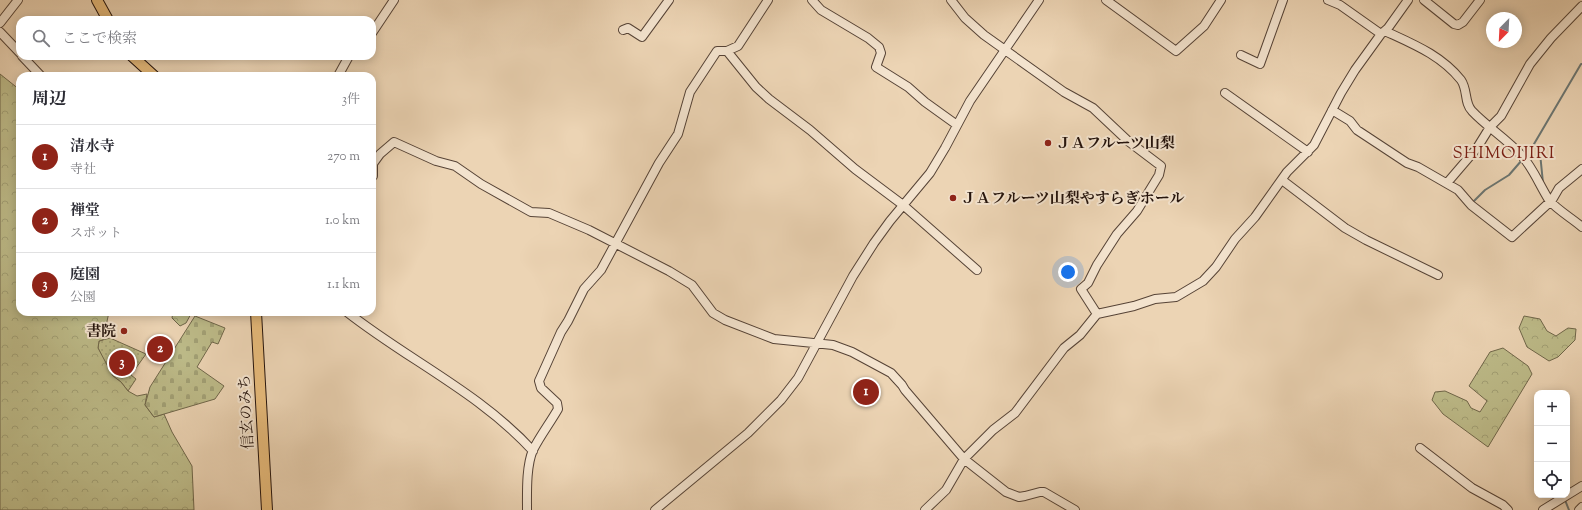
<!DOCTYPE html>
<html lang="ja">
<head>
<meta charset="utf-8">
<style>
	body { margin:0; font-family:"Sorts Mill Goudy","Noto Serif JP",serif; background:#f2f2f3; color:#2b2b33 }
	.controls { position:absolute; right:12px; bottom:12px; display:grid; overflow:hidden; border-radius:8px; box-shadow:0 2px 10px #0003 }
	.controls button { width:36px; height:36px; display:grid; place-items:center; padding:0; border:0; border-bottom:1px solid #e1e1e2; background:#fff; color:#2b2b33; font:20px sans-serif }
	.compass { position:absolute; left:1486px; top:12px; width:36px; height:36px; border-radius:50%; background:#fff; box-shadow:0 2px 10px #0003; rotate:204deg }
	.you { position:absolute; left:1068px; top:272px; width:14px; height:14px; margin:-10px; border:3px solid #fff; border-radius:50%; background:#1a73e8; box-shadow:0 0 0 6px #1a73e833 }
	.badge { display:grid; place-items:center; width:26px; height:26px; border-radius:50%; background:#8f2418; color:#fff; font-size:13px; font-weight:700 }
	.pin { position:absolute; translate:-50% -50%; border:2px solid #fff; box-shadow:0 1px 4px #0006 }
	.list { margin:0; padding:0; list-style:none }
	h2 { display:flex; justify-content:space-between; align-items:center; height:52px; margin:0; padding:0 16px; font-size:17px }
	h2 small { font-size:13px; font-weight:400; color:#7c7c81 }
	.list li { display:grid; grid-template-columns:26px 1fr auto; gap:12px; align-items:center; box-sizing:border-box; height:64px; padding:0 16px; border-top:1px solid #e1e1e2 }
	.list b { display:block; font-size:15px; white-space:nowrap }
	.list p { margin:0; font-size:13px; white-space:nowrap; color:#7c7c81 }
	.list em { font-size:13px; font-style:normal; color:#7c7c81 }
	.icon { flex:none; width:22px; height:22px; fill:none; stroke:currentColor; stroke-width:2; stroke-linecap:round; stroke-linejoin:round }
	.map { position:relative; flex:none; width:1582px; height:510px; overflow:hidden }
	.search { position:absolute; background:#fff; box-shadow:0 2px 10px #0003; left:16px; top:16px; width:360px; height:44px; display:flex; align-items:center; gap:10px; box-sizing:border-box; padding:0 14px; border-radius:12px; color:#7c7c81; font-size:15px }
	.panel { position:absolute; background:#fff; box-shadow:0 2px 10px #0003; left:16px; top:72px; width:360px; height:244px; border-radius:12px }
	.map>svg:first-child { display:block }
</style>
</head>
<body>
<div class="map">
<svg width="1582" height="510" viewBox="0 0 1582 510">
	<defs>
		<pattern id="green-dots" width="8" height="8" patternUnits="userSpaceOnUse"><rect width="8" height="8" fill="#bdbb89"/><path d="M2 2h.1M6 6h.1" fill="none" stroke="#a2a075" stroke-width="1.8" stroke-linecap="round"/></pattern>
		<pattern id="forest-crowns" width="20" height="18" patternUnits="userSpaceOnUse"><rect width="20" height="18" fill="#bdbb89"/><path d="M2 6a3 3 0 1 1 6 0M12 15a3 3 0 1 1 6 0" fill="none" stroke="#a2a075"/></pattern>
		<pattern id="cemetery-stones" width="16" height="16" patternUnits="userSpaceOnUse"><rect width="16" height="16" fill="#bdbb89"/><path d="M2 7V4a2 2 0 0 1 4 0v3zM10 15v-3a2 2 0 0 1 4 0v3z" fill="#a2a075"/></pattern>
	</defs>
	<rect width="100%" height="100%" fill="#ecd4b4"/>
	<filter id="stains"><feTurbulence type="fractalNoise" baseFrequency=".005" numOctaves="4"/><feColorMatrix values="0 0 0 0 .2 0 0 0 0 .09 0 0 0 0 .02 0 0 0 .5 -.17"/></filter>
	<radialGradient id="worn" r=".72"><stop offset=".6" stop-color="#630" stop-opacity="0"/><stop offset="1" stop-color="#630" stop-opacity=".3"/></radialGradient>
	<path fill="url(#green-dots)" stroke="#70674a" d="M 110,338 L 146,354 L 131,375 L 136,379 L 128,391 L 121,382 L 113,376 L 106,365 L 98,348 L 99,341 Z"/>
	<path fill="url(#forest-crowns)" stroke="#70674a" d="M 0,74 L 20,90 L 20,312 L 109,312 L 103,340 L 99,341 L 98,348 L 113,376 L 121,382 L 128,391 L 137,396 L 147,394 L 145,405 L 154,417 L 164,414 L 172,432 L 192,466 L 194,510 L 0,510 Z
		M 173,312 L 192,312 L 186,323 L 180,326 L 172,318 Z
		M 1524,316 L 1540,319 L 1547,331 L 1556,336 L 1568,328 L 1576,329 L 1575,340 L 1558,357 L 1549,361 L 1527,347 L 1519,328 Z
		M 1503,348 L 1528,366 L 1532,374 L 1488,447 L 1443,414 L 1432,400 L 1435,392 L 1445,391 L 1467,401 L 1471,408 L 1480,412 L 1487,401 L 1469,386 L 1490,352 Z"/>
	<path fill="url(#cemetery-stones)" stroke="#70674a" d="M 195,316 L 225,328 L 218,344 L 212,342 L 197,367 L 224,386 L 215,399 L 154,417 L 145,405 L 150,387 Z"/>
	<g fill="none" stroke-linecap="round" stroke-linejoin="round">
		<path stroke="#6b7571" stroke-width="2" d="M 1543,183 L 1540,153 L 1534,144 L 1581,64 L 1582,64
			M 1473,202 L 1485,190 L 1509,175 L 1522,160
			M 1565,500 L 1569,510"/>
		<defs>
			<path id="minor" d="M 812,0 L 821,10 L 868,38 L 879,47 L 881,53 L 876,67 L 908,87 L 925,102 L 957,125
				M 951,0 L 965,18 L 984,35 L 1064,92 L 1093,108 L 1128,141 L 1161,166 L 1159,175 L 1137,211 L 1117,234 L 1097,265 L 1088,283 L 1081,289 L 1097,314
				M 1106,0 L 1176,51 L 1204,26 L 1221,0
				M 1328,0 L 1340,5 L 1381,34
				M 1424,0 L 1454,24 L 1458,25 L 1463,22 L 1480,0
				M 0,23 L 18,0
				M 623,30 L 628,28 L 642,37 L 669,0
				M 1385,31 C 1413,44 1441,55 1461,80 C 1468,90 1464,103 1472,111 C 1487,127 1507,139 1522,156 C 1533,168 1540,186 1549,200 C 1556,209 1573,219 1582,227
				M 0,32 L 20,53
				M 372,33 L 394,0
				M 727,51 L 756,87 L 769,99 L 810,130 L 855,169 L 903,205 L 977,270
				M 1241,55 L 1260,64 L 1283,0
				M 22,56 L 41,76
				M 338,76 L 349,56
				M 1225,93 L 1308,152
				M 1332,110 L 1350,121 L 1357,130 L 1407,163 L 1418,167 L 1458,190 L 1471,205 L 1512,237 L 1552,200 L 1559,188 L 1582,169
				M 372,165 L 380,154 L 394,142 L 436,161 L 455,166 L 481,184 L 531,212 L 549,213 L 589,230 L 669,271 L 692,285 L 713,313 L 725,320 L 774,339 L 833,345 L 852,352 L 891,373 L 902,385 L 905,390 L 964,459 L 1006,492 L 1019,497 L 1025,496 L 1040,492 L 1044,492 L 1075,510
				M 373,165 L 373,176
				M 1282,180 L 1345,228 L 1366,240 L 1438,275
				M 1447,183 L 1477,148 L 1490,127 L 1501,116 L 1530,64 L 1551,38 L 1582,6
				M 347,312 C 408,360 480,393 533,451
				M 1420,448 L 1472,488 L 1503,505 L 1508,510
				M 527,510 C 527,493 526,466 533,450 C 540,436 550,423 558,409 L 557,403 L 541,388 L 539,381 L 561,332 L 568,321 L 584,289 L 601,270 L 659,163 L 678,134 L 690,92 L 717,51 L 727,51 L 738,46 L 768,0
				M 655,510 L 748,433 L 781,400 L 798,378 L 853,276 L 874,243 L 890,221 L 930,173 L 945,148 L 970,101 L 1039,0
				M 925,510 L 946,490 L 964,459 L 993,430 L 1015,413 L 1064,348 L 1080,335 L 1097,314 L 1134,306 L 1155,299 L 1176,297 L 1203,281 L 1216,267 L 1235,239 L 1255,217 L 1287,172 L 1314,145 L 1341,93 L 1355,70 L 1381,34 L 1388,28 L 1408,0
				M 1543,510 L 1582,486
				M 1579,510 L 1582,507"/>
			<path id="major" d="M 97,0 L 108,20
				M 132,56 L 154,76
				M 256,312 L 267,510"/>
		</defs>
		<use href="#minor" stroke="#564336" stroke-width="10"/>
		<use href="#major" stroke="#24130c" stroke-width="12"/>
		<use href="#minor" stroke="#f3e3ce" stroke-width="8"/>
		<use href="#major" stroke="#e6ba7a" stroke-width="10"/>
	</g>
	<g fill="#8f2418" stroke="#f3e3ce" stroke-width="1.5">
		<circle cx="1048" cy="143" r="4"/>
		<circle cx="953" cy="198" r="4"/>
		<circle cx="124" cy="331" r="4"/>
	</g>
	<g text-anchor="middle" stroke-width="4" stroke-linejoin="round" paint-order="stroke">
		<g font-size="15" font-weight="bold" fill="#24130c" stroke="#f3e3ce" text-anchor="start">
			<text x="1056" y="148">ＪＡフルーツ山梨</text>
			<text x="961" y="203">ＪＡフルーツ山梨やすらぎホール</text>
			<text x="116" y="336" text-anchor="end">書院</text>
		</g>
		<g font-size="15" fill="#24130c" stroke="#f3e3ce">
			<text transform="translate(246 412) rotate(-93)" y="5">信玄のみち</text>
		</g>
		<g font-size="17" letter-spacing="1" fill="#7a1f14" stroke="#f3e3ce">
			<text x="1504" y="158">SHIMOIJIRI</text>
		</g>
	</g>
	<rect width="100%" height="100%" filter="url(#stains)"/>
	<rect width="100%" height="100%" fill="url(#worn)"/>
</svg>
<div class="controls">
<button>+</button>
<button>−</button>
<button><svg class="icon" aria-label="locate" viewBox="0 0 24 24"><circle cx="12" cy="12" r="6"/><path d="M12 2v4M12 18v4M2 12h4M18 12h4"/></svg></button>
</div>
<svg class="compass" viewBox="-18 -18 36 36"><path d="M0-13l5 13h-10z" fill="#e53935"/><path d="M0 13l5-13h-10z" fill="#7c7c81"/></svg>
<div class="you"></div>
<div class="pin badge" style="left:866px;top:392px">1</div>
<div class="pin badge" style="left:160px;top:349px">2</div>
<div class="pin badge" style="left:122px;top:363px">3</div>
<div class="search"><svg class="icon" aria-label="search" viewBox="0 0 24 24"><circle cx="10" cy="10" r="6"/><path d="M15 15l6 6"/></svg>ここで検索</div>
<section class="panel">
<h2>周辺<small>3件</small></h2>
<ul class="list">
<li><span class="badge">1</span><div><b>清水寺</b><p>寺社</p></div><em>270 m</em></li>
<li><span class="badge">2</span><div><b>禅堂</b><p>スポット</p></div><em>1.0 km</em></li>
<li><span class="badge">3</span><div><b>庭園</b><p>公園</p></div><em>1.1 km</em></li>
</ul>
</section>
</div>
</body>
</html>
